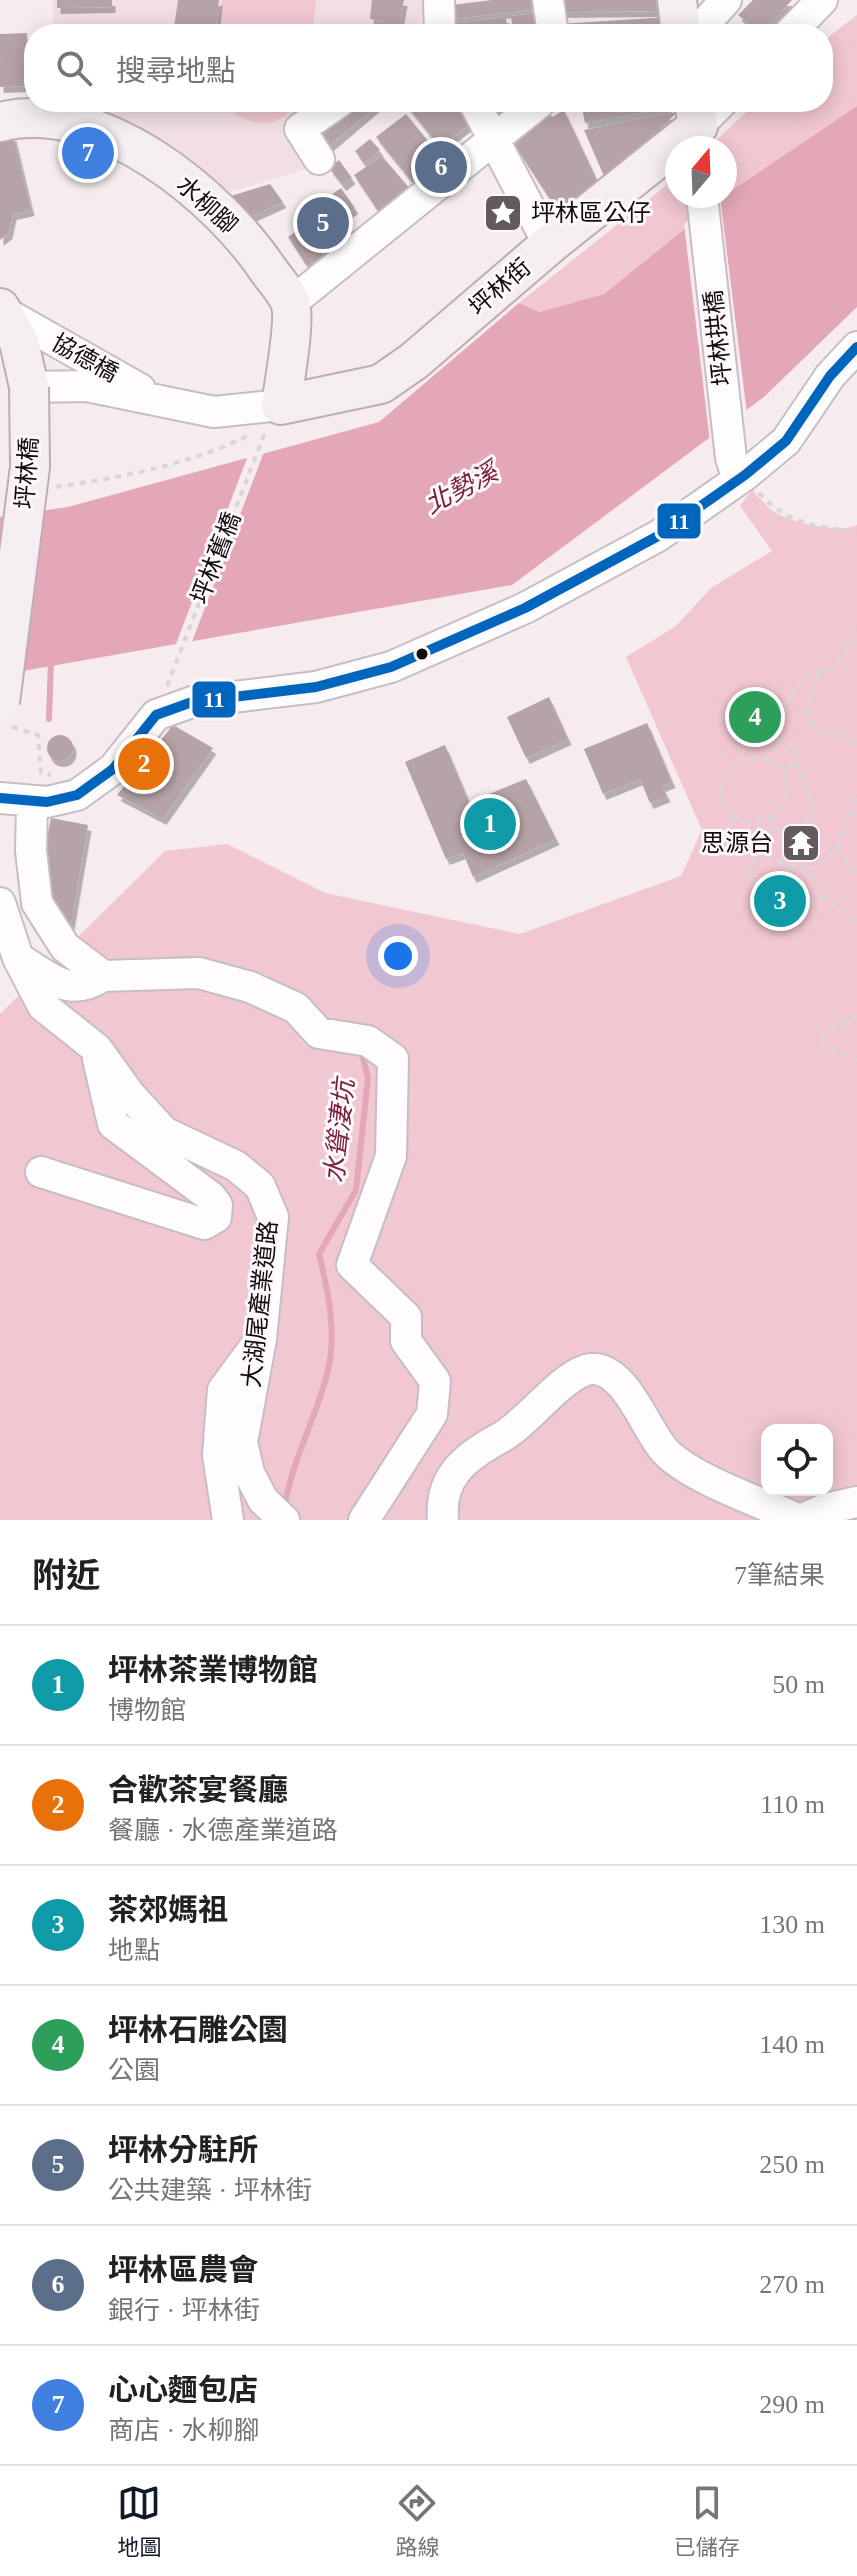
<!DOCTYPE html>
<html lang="zh-TW">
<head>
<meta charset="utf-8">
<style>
	body { margin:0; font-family:"Times New Roman","Noto Sans TC",serif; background:#f6f6f6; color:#202124 }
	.controls { position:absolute; right:24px; bottom:24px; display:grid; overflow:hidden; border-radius:16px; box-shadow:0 4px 20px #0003 }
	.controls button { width:72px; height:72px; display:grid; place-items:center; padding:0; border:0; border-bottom:2px solid #e0e0e0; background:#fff; color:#202124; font:40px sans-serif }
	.compass { position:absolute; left:665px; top:136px; width:72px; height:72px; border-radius:50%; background:#fff; box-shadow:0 4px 20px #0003; rotate:19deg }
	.you { position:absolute; left:398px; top:956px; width:28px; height:28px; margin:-20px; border:6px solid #fff; border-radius:50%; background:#1a73e8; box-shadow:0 0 0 12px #1a73e833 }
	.badge { display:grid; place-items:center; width:52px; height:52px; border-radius:50%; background:#111827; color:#fff; font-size:26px; font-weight:700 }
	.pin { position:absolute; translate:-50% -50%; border:4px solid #fff; box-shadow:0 2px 8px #0006 }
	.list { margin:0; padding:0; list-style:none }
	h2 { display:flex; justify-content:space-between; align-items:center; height:104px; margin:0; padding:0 32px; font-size:34px }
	h2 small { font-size:26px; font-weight:400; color:#757577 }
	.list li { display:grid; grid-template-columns:52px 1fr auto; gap:24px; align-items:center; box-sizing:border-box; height:120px; padding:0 32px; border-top:2px solid #e0e0e0 }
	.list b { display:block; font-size:30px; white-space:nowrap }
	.list p { margin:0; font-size:26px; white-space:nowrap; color:#757577 }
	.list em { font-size:26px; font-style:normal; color:#757577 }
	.icon { flex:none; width:44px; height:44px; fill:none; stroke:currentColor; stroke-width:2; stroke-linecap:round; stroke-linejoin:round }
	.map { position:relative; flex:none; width:857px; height:1520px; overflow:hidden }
	.search { position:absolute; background:#fff; box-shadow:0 4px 20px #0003; left:24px; right:24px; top:24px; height:88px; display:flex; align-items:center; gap:20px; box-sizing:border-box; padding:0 28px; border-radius:32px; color:#757577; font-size:30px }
	.sheet { height:944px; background:#fff }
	nav { display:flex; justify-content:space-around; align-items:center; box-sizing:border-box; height:112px; border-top:2px solid #e0e0e0; background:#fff; font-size:22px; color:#757577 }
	nav a { display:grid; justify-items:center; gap:4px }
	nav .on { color:#111827 }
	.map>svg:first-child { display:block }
</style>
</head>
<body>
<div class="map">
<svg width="857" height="1520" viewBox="0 0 857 1520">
	<defs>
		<filter id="shadow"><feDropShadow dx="3.5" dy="6" stdDeviation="0" flood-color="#0004"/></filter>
	</defs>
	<rect width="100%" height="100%" fill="#f6ecee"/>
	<path fill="#f2dfe3" d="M 53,0 L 427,0 L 419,27 L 410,34 L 53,34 Z
		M 50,102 L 325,102 L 316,166 L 227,193 L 135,123 L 50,105 Z"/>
	<path fill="#f1c7d1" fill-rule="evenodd" d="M 222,0 L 316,0 L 312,34 L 217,34 Z
		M 857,15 L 857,106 L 734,189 L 604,294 L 538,312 L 519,303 L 677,177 L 677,196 L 725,196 L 725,148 L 708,148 L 757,102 L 823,102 L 823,41 Z
		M 223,102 L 305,102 L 303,114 L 289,112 C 268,133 240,122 223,102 Z
		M 752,490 C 758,496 764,503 770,509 C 786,522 838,534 857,525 L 857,1520 L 0,1520 L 0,1014 L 165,851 L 227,844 L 325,893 L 520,934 L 681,876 L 702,830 L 626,657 L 676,626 L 711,588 L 772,551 L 740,506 ZM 767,1430 L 827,1430 L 827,1490 L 767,1490 Z"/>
	<path fill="#e3a7b7" d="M 857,106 L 857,307 L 764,397 L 512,585 L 0,675 L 0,517 L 68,507 L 379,422 L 519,303 L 539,312 L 604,294 L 734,189 Z"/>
	<path fill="#f6ecee" d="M 720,196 L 747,414 L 710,442 L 684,224 Z
		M 265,449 L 190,647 L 174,649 L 249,453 Z"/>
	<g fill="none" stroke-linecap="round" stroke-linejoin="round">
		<path stroke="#e3a7b7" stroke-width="6" d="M 49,719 L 51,659
			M 286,1499 C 295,1453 318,1414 328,1370 C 337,1333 328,1290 319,1254 L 356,1190 L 368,1078 L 361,1050"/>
	</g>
	<path fill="#b6a3a8" filter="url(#shadow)" d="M 57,0 L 112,0 L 112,7 L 57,8 Z
		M 178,0 L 219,0 L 215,34 L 173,34 Z
		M 372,0 L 404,0 L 398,34 L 373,34 L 374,21 L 389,22 L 370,19 Z
		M 492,0 L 535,0 L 537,9 L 445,20 L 443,6 Z
		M 552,0 L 656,0 L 657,11 L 554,12 Z
		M 753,0 L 792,0 L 761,34 L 738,15 Z
		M 540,13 L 542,34 L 513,34 L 511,16 Z
		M 506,17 L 508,34 L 448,34 L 446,24 Z
		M 668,17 L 672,34 L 560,34 L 559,24 Z
		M 27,33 L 29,86 L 0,87 L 0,34 Z
		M 344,102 L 381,102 L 321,153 L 306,130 Z
		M 404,102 L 455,102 L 471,123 L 440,147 Z
		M 478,102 L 520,102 L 491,123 Z
		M 581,102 L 669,102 L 669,108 L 585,123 Z
		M 544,105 L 552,117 L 564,110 L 601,189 L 561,216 L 510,138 Z
		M 677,112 L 607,183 L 584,130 Z
		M 406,114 L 441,157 L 414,184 L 376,137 Z
		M 13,135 L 31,210 L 13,214 L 9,233 L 0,240 L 0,138 Z
		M 370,139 L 380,150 L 364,163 L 355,151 Z
		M 382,156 L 411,190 L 380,214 L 354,175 Z
		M 339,160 L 352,178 L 343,185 L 329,168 Z
		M 270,184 L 283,202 L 243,220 L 231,196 Z
		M 341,188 L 355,208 L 342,216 L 354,234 L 307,266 L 288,237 L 302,227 L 296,219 Z
		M 549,697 L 568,739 L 526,758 L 507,717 Z
		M 647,723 L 672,782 L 662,786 L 667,796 L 650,803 L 640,779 L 603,794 L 584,749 Z
		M 173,725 L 213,748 L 163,819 L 117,795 Z
		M47 748a13 13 0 1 1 26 0a13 13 0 1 1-26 0Z
		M 445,745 L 469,802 L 526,779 L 556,839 L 473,877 L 463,853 L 446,859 L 405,762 Z
		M 51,818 L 88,825 L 70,930 L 55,913 L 41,872 Z"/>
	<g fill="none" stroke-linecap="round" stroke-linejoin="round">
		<defs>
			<path id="minor" d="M 439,0 L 440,34
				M 548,0 L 553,34
				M 695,34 L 726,0
				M 789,34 L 822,0
				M 474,102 L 549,245
				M 698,142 L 698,126 L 722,102
				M 319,159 L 300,129 L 339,102
				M 702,196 L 731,458 L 738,480
				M 291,303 L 540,102
				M 4,312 L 140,389
				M 29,387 L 87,386 L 214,412 L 281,405
				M 0,798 L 47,802 L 77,795 L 113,769 L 156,715 L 192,702 L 316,687 L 391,667 L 525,608 L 658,536 L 745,475 L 786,441 L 830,376 L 857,347
				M 32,803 L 31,851 L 37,903 L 65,947 L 103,976 L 199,973 L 250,987 L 296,1008 L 319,1033 L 368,1041 L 393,1059 L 391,1156 L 352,1265 L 406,1317 L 406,1341 L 435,1381 L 432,1414 L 364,1520
				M 0,903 L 18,958 L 43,1006 L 97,1049 L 130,1095 L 164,1132 L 236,1166 L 260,1186 L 273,1217 L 261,1339 L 242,1442 L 249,1473 L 263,1500 L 284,1520
				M 18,958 C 50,977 68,999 103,976
				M 41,1172 L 204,1224 L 216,1217 L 217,1205 L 211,1197 L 113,1124 L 98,1059
				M 228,1520 L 218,1455 L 223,1390 L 257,1344
				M 443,1520 C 439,1477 465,1457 500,1438 C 528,1423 564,1372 591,1369 C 625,1366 645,1429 665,1451 C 691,1479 763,1503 800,1520
				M 800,1520 L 825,1509 L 857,1502"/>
			<path id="major" d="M 677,0 L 681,34
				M 0,122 C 100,97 218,195 269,271 C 276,281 286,291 290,302 C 296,317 284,386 281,405 L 381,384 L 414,361 L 549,245 L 698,126 L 694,102
				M 0,308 L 19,342 L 29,387"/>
		</defs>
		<use href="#minor" stroke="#c6bec0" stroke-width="34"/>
		<use href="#major" stroke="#beaeb2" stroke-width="42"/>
		<path stroke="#d8d6d6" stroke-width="4" stroke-dasharray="6 6" stroke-linecap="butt" d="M 668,183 L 669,189 L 677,184
			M 56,487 C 122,477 190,465 251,434
			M 759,493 C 787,523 817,528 857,531
			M 817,675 L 807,714 L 821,732 L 838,738 L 845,735 L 857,745
			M 167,686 L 266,430
			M 12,727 L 38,735 L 41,773 L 51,775
			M 765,758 L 783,770
			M 857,798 L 836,850 L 808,870 L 830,903 L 857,922
			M 734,816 L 749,823 L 770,819 L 779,834 L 792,826 L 804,824 L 812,806 L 795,760 L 796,747 L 778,742
			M 771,819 L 790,790 L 784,771 L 795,760
			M 836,850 L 857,874
			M 754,854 L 808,870
			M 755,886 L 792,867
			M 825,896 L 785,912 L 770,907 L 750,877 L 754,854 L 726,840 L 734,816 L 723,805 L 720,791 C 728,767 740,755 765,758 L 778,742 C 774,721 789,693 805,679 C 813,672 826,671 836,668 L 857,632
			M 857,1017 L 831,1028 L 821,1037 L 822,1045 L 857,1061"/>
		<use href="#minor" stroke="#fefcfc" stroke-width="30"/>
		<use href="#major" stroke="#f5eef0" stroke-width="38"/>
		<defs>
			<path id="major-bridge" d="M 0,702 L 30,467 L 29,387"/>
		</defs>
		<use href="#major-bridge" stroke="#beaeb2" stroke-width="42" stroke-linecap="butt"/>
		<use href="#major-bridge" stroke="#f5eef0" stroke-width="38"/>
		<defs>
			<path id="bus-1" d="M 0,798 L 47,802 L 77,795 L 113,769 L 156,715 L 192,702 L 316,687 L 391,667 L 525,608 L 658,536 L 745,475 L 786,441 L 830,376 L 857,347"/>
		</defs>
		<use href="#bus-1" stroke="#fdf9fa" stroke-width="16"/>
		<use href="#bus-1" stroke="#0065bd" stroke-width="10"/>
	</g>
	<defs>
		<symbol id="sight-square" viewBox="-11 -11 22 22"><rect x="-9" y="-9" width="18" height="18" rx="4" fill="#625a5c" stroke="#fdf9fa"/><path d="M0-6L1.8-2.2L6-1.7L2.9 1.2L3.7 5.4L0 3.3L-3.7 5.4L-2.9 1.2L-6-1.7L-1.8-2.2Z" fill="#fff"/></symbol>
		<symbol id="temple-square" viewBox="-11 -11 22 22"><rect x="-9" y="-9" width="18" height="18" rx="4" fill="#625a5c" stroke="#fdf9fa"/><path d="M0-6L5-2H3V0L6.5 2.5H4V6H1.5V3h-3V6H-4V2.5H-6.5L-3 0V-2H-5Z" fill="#fff"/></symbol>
	</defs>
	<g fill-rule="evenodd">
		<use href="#sight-square" x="481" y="191" width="44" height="44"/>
		<use href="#temple-square" x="779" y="821" width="44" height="44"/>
	</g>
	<circle fill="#120c0d" stroke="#fdf9fa" stroke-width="3" cx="422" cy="654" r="7"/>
	<g text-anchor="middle" stroke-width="6" stroke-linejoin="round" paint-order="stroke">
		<g font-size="24" fill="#120c0d" stroke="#fdf9fa">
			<text transform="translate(207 205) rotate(42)" y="8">水柳腳</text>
			<text transform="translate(500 287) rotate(-41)" y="8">坪林街</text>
			<text transform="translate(718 338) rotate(-96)" y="8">坪林拱橋</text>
			<text transform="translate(85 358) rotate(29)" y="8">協德橋</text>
			<text transform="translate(27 473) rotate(-86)" y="8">坪林橋</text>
			<text transform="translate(216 558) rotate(-69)" y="8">坪林舊橋</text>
			<text transform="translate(260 1304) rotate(-84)" y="8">大湖尾產業道路</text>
		</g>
		<g font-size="24" fill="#120c0d" stroke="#fdf9fa" text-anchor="start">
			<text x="531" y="221">坪林區公仔</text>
			<text x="773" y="851" text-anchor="end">思源台</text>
		</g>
		<g font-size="26" font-style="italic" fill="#7b1d3f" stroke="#fdf9fa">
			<text transform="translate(461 488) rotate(-28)" y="9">北勢溪</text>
			<text transform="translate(339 1131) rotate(-84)" y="9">水聳淒坑</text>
		</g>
	</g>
	<g stroke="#fdf9fa" stroke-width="3">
		<rect x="656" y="502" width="46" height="38" rx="8" fill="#0065bd"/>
		<rect x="191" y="680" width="46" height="39" rx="8" fill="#0065bd"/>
	</g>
	<g font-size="22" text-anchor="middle" font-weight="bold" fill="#fff">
		<text x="679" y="529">11</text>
		<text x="214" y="707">11</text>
	</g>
</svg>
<div class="controls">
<button><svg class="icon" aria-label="locate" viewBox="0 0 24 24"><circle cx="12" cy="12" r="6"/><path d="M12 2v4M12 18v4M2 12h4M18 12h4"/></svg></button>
</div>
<svg class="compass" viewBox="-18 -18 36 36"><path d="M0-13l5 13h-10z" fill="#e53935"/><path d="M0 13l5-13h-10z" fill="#757577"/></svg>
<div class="you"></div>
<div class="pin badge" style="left:490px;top:824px;background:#0f9aa8">1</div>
<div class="pin badge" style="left:144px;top:764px;background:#e8710a">2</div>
<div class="pin badge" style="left:780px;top:901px;background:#0f9aa8">3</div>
<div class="pin badge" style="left:755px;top:717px;background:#2e9e5b">4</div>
<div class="pin badge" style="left:323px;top:223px;background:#5c6f8a">5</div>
<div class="pin badge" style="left:441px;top:167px;background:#5c6f8a">6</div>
<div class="pin badge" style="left:88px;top:153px;background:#3f7fe0">7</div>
<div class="search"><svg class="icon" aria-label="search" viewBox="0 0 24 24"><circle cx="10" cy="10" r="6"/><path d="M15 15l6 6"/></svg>搜尋地點</div>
</div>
<section class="sheet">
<h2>附近<small>7筆結果</small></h2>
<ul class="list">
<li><span class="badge" style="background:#0f9aa8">1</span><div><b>坪林茶業博物館</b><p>博物館</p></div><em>50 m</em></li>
<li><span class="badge" style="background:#e8710a">2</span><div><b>合歡茶宴餐廳</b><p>餐廳 · 水德產業道路</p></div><em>110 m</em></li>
<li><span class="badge" style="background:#0f9aa8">3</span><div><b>茶郊媽祖</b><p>地點</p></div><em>130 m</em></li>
<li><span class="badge" style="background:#2e9e5b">4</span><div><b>坪林石雕公園</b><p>公園</p></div><em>140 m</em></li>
<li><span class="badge" style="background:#5c6f8a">5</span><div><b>坪林分駐所</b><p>公共建築 · 坪林街</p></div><em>250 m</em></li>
<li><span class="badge" style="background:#5c6f8a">6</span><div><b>坪林區農會</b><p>銀行 · 坪林街</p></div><em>270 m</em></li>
<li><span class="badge" style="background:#3f7fe0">7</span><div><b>心心麵包店</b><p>商店 · 水柳腳</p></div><em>290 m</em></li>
</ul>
</section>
<nav>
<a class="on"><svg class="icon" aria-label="map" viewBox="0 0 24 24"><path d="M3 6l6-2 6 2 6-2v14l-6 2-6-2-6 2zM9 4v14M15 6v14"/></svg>地圖</a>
<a><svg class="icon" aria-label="directions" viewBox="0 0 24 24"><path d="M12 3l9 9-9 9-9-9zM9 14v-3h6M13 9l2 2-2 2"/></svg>路線</a>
<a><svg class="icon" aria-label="saved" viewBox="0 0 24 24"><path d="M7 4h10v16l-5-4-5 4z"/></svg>已儲存</a>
</nav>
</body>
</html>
